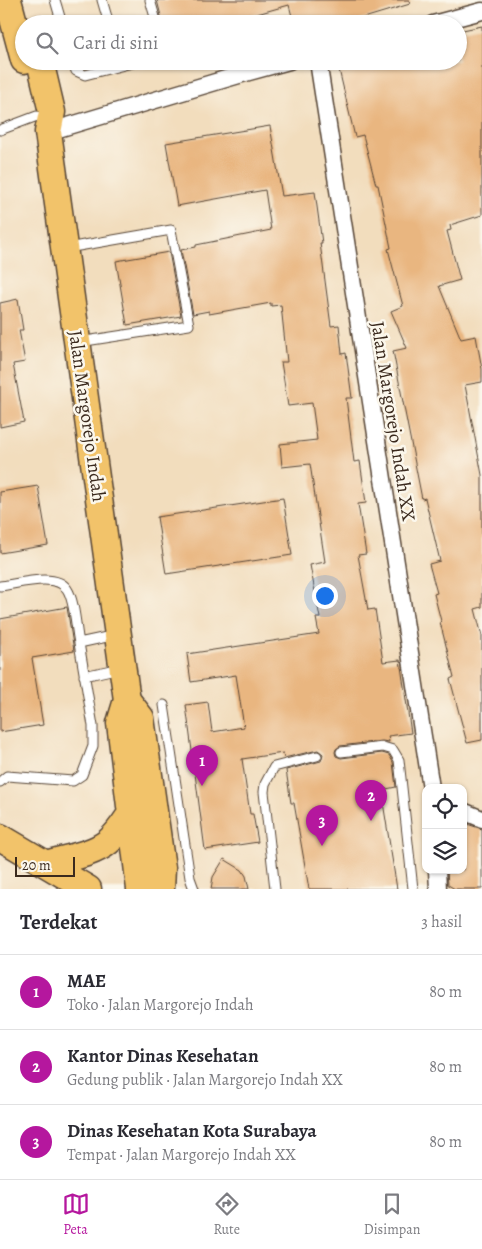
<!DOCTYPE html>
<html lang="id">
<head>
<meta charset="utf-8">
<style>
	body { margin:0; font-family:Alegreya,serif; background:#f7f7f7; color:#2b2b33 }
	.controls { position:absolute; right:15px; bottom:15px; display:grid; overflow:hidden; border-radius:10px; box-shadow:0 1px 4px #0004 }
	.controls button { width:45px; height:45px; display:grid; place-items:center; padding:0; border:0; border-bottom:1px solid #e1e1e2; background:#fff; color:#2b2b33; font:25px sans-serif }
	.scale { position:absolute; left:15px; bottom:12px; width:60px; box-sizing:border-box; padding-left:5px; border:2px solid #3b2a1e; border-top:0; font-size:14px; line-height:18px; white-space:nowrap; color:#3b2a1e; -webkit-text-stroke:4px #fbf7ec; paint-order:stroke }
	.you { position:absolute; left:324px; top:595px; width:18px; height:18px; margin:-12px; border:4px solid #fff; border-radius:50%; background:#1a73e8; box-shadow:0 0 0 8px #1a73e833 }
	.badge { display:grid; place-items:center; width:32px; height:32px; border-radius:50%; background:#b5179e; color:#fff; font-size:16px; font-weight:700 }
	.pin { position:absolute; translate:-50% -41px; filter:drop-shadow(0 1px 2px #0008) }
	.pin::after { content:''; position:absolute; top:26px; width:18px; height:15px; background:inherit; clip-path:polygon(0 0,100% 0,50% 100%) }
	.list { margin:0; padding:0; list-style:none }
	h2 { display:flex; justify-content:space-between; align-items:center; height:65px; margin:0; padding:0 20px; font-size:21px }
	h2 small { font-size:16px; font-weight:400; color:#7c7c81 }
	.list li { display:grid; grid-template-columns:32px 1fr auto; gap:15px; align-items:center; box-sizing:border-box; height:75px; padding:0 20px; border-top:1px solid #e1e1e2 }
	.list b { display:block; font-size:19px; white-space:nowrap }
	.list p { margin:0; font-size:16px; white-space:nowrap; color:#7c7c81 }
	.list em { font-size:16px; font-style:normal; color:#7c7c81 }
	.icon { flex:none; width:28px; height:28px; fill:none; stroke:currentColor; stroke-width:2; stroke-linecap:round; stroke-linejoin:round }
	.map { position:relative; flex:none; width:482px; height:889px; overflow:hidden }
	.search { position:absolute; background:#fff; box-shadow:0 1px 4px #0004; left:15px; right:15px; top:15px; height:55px; display:flex; align-items:center; gap:12px; box-sizing:border-box; padding:0 18px; border-radius:28px; color:#7c7c81; font-size:19px }
	.sheet { height:290px; background:#fff }
	nav { display:flex; justify-content:space-around; align-items:center; box-sizing:border-box; height:70px; border-top:1px solid #e1e1e2; background:#fff; font-size:14px; color:#7c7c81 }
	nav a { display:grid; justify-items:center; gap:2px }
	nav .on { color:#b5179e }
	.map>svg:first-child { display:block }
</style>
</head>
<body>
<div class="map">
<svg width="482" height="889" viewBox="0 0 482 889">
	<rect width="100%" height="100%" fill="#fbf7ec"/>
	<filter id="ink" filterUnits="userSpaceOnUse"><feTurbulence type="fractalNoise" baseFrequency=".02" numOctaves="2"/><feDisplacementMap in="SourceGraphic" scale="10" xChannelSelector="R" yChannelSelector="G"/><feConvolveMatrix kernelMatrix="1 2 1 2 8 2 1 2 1" color-interpolation-filters="sRGB"/></filter>
	<filter id="wash" filterUnits="userSpaceOnUse"><feTurbulence type="fractalNoise" baseFrequency=".0096" numOctaves="4" result="noise"/><feDisplacementMap in="SourceGraphic" scale="20" xChannelSelector="R" yChannelSelector="G"/><feGaussianBlur stdDeviation="1.12" result="paint"/><feColorMatrix in="noise" values="0 0 0 0 0 0 0 0 0 0 0 0 0 0 0 0 0 1.4 0 .05"/><feComposite in="paint" operator="in"/></filter>
	<g filter="url(#wash)">
		<rect width="100%" height="100%" fill="#f2ddbd"/>
		<g id="blocks">
			<path fill="#e9b680" d="M 157,0 L 409,0 L 410,4 L 344,24 L 294,24 L 289,5 L 222,24 L 163,24 Z
				M 482,26 L 482,215 L 450,225 L 451,230 L 447,231 L 460,280 L 439,286 L 461,339 L 476,336 L 482,369 L 482,382 L 465,385 L 482,475 L 482,607 L 475,609 L 482,636 L 482,740 L 467,743 L 450,679 L 454,677 L 440,622 L 441,621 L 434,594 L 437,593 L 429,564 L 440,561 L 425,498 L 422,499 L 393,351 L 407,348 L 391,311 L 403,306 L 388,249 L 391,248 L 378,185 L 376,185 L 363,135 L 355,137 L 337,61 L 458,61 L 458,31 Z
				M 270,126 L 282,196 L 315,192 L 322,243 L 320,243 L 331,326 L 339,325 L 342,354 L 346,353 L 352,398 L 346,398 L 354,462 L 360,461 L 366,503 L 358,504 L 366,554 L 358,555 L 368,610 L 375,609 L 383,662 L 400,660 L 411,733 L 388,736 L 389,742 L 382,741 L 340,746 L 336,749 L 335,752 L 336,756 L 341,758 L 382,753 L 389,755 L 393,762 L 396,787 L 381,790 L 397,889 L 309,889 L 294,803 L 291,803 L 286,770 L 321,761 L 323,754 L 318,750 L 284,758 L 283,753 L 242,759 L 250,814 L 253,814 L 258,842 L 205,850 L 186,705 L 208,702 L 212,732 L 244,727 L 236,675 L 191,682 L 187,654 L 319,634 L 316,618 L 320,618 L 310,565 L 325,562 L 310,464 L 282,467 L 280,444 L 317,440 L 312,403 L 288,406 L 281,362 L 287,362 L 281,305 L 271,306 L 271,303 L 209,314 L 209,311 L 193,314 L 181,250 L 196,247 L 196,245 L 271,230 L 265,190 L 177,206 L 166,143 Z
				M 169,252 L 181,316 L 127,325 L 116,261 Z
				M 18,299 L 23,330 L 19,330 L 25,362 L 13,364 L 24,422 L 0,427 L 0,303 Z
				M 38,486 L 48,545 L 0,553 L 0,492 Z
				M 283,498 L 292,555 L 166,574 L 157,517 Z
				M 67,607 L 74,651 L 32,658 L 43,725 L 0,732 L 0,619 Z
				M 467,824 L 482,829 L 482,889 L 455,889 L 448,885 L 447,870 L 463,870 L 463,831 Z
				M 224,859 L 242,870 L 246,876 L 249,889 L 211,889 L 213,877 Z"/>
		</g>
	</g>
	<g filter="url(#ink)">
		<use href="#blocks" fill-opacity="0" stroke="#564536" stroke-width="1"/>
		<g fill="none" stroke-linecap="round" stroke-linejoin="round">
			<defs>
				<path id="lane" d="M 55,0 L 62,24
					M 102,0 L 109,24
					M 150,0 L 157,24
					M 72,61 L 76,71 L 85,75 L 140,61
					M 0,130 L 37,116
					M 67,248 L 171,230 L 189,325 L 79,342
					M 0,586 C 18,584 56,572 67,589 C 75,601 76,629 79,643 L 116,635
					M 84,676 L 120,668
					M 164,705 L 190,878 L 194,889
					M 341,752 L 383,747 L 393,750 L 399,760 L 413,889
					M 0,782 L 7,776 L 73,781 L 82,775 L 93,746 L 93,726 L 79,643
					M 275,889 L 264,792 L 265,784 L 274,767 L 317,756"/>
				<path id="street" d="M 433,24 L 482,11
					M 318,61 L 431,788
					M 48,132 L 249,72 L 289,61
					M 463,811 L 482,819
					M 437,870 L 438,889"/>
				<path id="primary" d="M 8,0 L 24,60
					M 40,61 L 52,112 L 48,132 L 127,700 L 120,723 L 140,889
					M 127,700 L 141,718 L 162,868 L 161,889
					M 0,837 L 88,889
					M 46,864 C 65,858 92,855 108,842 C 117,835 124,824 130,815"/>
			</defs>
			<use href="#lane" stroke="#564536" stroke-width="11"/>
			<use href="#street" stroke="#564536" stroke-width="19"/>
			<use href="#primary" stroke="#564536" stroke-width="29"/>
			<use href="#lane" stroke="#fff" stroke-width="9"/>
			<use href="#street" stroke="#fff" stroke-width="16"/>
			<use href="#primary" stroke="#f2c36a" stroke-width="26"/>
		</g>
	</g>
	<g text-anchor="middle" stroke-width="5" stroke-linejoin="round" paint-order="stroke">
		<g font-size="19" fill="#3b2a1e" stroke="#fbf7ec">
			<text transform="translate(88 416) rotate(82)" y="7">Jalan Margorejo Indah</text>
			<text transform="translate(394 421) rotate(81)" y="7">Jalan Margorejo Indah XX</text>
		</g>
	</g>
</svg>
<div class="controls">
<button><svg class="icon" aria-label="locate" viewBox="0 0 24 24"><circle cx="12" cy="12" r="6"/><path d="M12 2v4M12 18v4M2 12h4M18 12h4"/></svg></button>
<button><svg class="icon" aria-label="layers" viewBox="0 0 24 24"><path d="M12 4l9 5-9 5-9-5zM3 14l9 5 9-5"/></svg></button>
</div>
<div class="scale">20 m</div>
<div class="you"></div>
<div class="pin badge" style="left:202px;top:786px">1</div>
<div class="pin badge" style="left:371px;top:821px">2</div>
<div class="pin badge" style="left:322px;top:846px">3</div>
<div class="search"><svg class="icon" aria-label="search" viewBox="0 0 24 24"><circle cx="10" cy="10" r="6"/><path d="M15 15l6 6"/></svg>Cari di sini</div>
</div>
<section class="sheet">
<h2>Terdekat<small>3 hasil</small></h2>
<ul class="list">
<li><span class="badge">1</span><div><b>MAE</b><p>Toko · Jalan Margorejo Indah</p></div><em>80 m</em></li>
<li><span class="badge">2</span><div><b>Kantor Dinas Kesehatan</b><p>Gedung publik · Jalan Margorejo Indah XX</p></div><em>80 m</em></li>
<li><span class="badge">3</span><div><b>Dinas Kesehatan Kota Surabaya</b><p>Tempat · Jalan Margorejo Indah XX</p></div><em>80 m</em></li>
</ul>
</section>
<nav>
<a class="on"><svg class="icon" aria-label="map" viewBox="0 0 24 24"><path d="M3 6l6-2 6 2 6-2v14l-6 2-6-2-6 2zM9 4v14M15 6v14"/></svg>Peta</a>
<a><svg class="icon" aria-label="directions" viewBox="0 0 24 24"><path d="M12 3l9 9-9 9-9-9zM9 14v-3h6M13 9l2 2-2 2"/></svg>Rute</a>
<a><svg class="icon" aria-label="saved" viewBox="0 0 24 24"><path d="M7 4h10v16l-5-4-5 4z"/></svg>Disimpan</a>
</nav>
</body>
</html>
